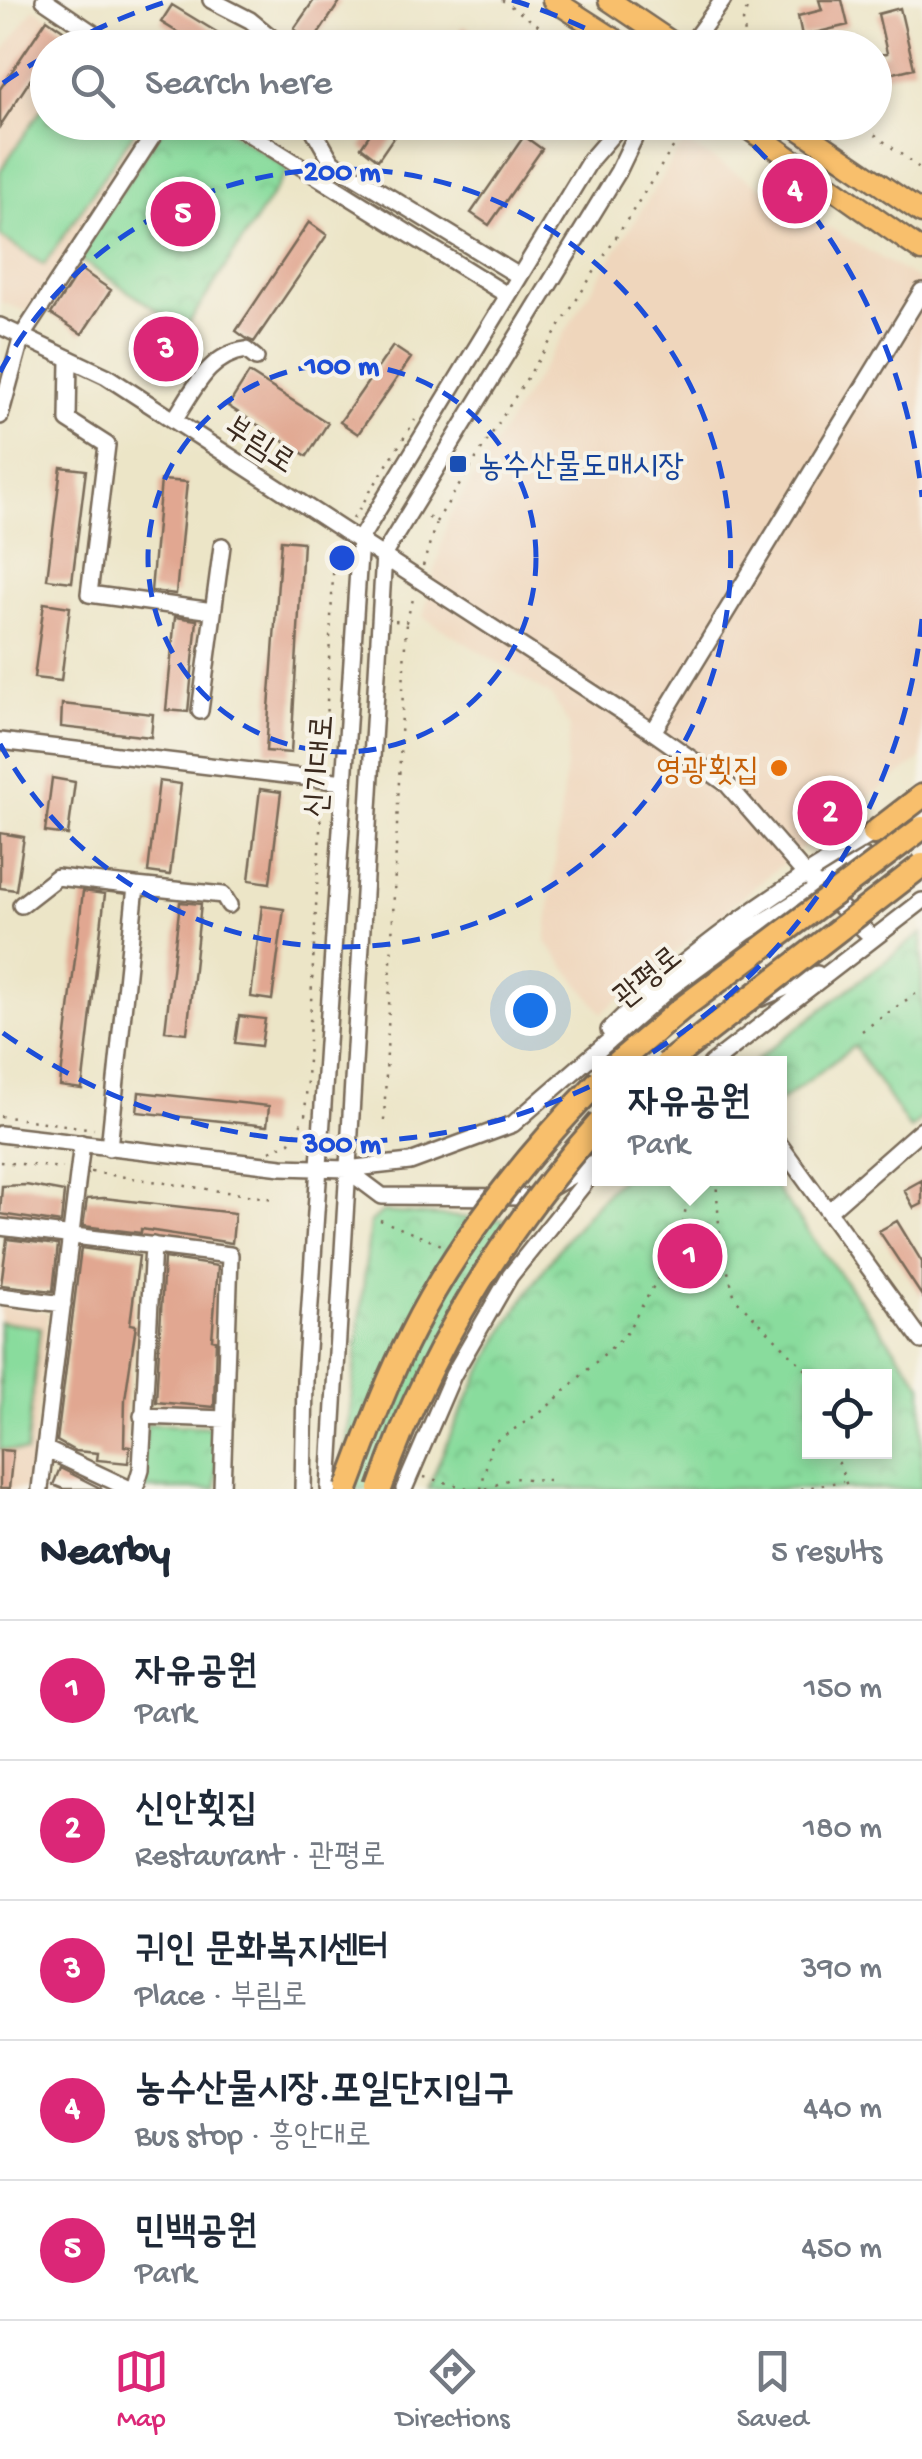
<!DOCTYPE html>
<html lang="en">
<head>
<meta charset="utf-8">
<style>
	body { margin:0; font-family:"Gochi Hand","Poor Story",sans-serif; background:#f2f2f3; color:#1f2937 }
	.controls { position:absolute; right:30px; bottom:30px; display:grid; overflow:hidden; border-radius:0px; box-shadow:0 5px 15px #0003 }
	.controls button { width:90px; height:90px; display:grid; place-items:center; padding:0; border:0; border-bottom:2px solid #e0e1e3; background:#fff; color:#1f2937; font:50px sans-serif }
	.you { position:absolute; left:530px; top:1010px; width:35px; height:35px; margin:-25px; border:8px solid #fff; border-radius:50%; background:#1a73e8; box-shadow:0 0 0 15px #1a73e833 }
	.badge { display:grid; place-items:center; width:65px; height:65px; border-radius:50%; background:#db2777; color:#fff; font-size:32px; font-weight:700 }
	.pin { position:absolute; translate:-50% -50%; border:5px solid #fff; box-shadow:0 2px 10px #0006 }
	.popup { position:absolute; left:592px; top:1056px; width:195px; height:130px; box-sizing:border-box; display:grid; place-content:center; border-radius:0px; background:#fff; filter:drop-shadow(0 2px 8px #0005); font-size:32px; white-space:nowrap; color:#747a83 }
	.popup b { font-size:38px; color:#1f2937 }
	.popup::after { content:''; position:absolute; left:50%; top:100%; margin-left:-20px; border:20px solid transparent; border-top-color:#fff }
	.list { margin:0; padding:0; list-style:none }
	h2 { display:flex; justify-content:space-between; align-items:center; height:130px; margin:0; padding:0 40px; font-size:42px }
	h2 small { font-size:32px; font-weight:400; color:#747a83 }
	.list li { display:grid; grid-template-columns:65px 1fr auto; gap:30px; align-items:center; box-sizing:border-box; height:140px; padding:0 40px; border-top:2px solid #e0e1e3 }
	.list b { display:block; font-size:38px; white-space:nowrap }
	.list p { margin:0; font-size:32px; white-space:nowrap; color:#747a83 }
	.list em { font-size:32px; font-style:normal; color:#747a83 }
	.icon { flex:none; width:55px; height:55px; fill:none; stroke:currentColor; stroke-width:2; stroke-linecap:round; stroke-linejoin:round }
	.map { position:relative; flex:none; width:922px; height:1489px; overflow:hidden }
	.search { position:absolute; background:#fff; box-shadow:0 5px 15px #0003; left:30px; right:30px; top:30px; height:110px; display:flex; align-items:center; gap:25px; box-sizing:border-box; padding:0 35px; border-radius:55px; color:#747a83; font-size:38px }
	.sheet { height:830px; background:#fff }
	nav { display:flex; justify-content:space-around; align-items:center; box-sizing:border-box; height:140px; border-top:2px solid #e0e1e3; background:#fff; font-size:28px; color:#747a83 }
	nav a { display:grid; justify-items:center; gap:5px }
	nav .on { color:#db2777 }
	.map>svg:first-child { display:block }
</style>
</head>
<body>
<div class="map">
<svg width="922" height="1489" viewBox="0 0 922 1489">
	<defs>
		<pattern id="park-crowns" width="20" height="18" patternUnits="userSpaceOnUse" patternTransform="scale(2.5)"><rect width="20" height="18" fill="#89dc9d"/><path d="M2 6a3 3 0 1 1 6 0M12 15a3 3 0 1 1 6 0" fill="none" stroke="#77bd87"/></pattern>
	</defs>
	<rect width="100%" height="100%" fill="#f7f3e8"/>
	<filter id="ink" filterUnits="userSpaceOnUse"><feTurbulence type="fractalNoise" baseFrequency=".01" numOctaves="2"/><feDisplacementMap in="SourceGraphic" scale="20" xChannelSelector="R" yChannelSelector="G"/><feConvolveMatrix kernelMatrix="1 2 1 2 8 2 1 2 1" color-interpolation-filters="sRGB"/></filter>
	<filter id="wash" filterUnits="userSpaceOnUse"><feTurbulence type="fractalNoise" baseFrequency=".0048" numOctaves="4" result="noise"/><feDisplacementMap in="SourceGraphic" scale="40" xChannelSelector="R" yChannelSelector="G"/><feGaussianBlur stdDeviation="2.25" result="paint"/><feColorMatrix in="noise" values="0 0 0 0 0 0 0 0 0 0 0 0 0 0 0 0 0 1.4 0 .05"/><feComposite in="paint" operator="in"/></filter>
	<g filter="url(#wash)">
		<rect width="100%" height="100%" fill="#ece5c7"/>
		<path fill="#efd6bc" d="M 34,8 L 95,47 L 48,48 L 48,122 L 152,123 L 29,312 L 0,302 L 0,56 Z
			M 684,142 L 922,282 L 922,758 L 793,855 L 602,1013 L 546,942 L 570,728 L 552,696 L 423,617 L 448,519 Z
			M 0,1306 L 48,1312 L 29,1489 L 0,1489 Z"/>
		<path fill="url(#park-crowns)" stroke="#62835e" stroke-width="2.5" fill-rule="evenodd" d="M 166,123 L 217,123 L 289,169 L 185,329 L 78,258 Z
			M 922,933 L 922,1119 L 910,1129 L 854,1046 L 780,1102 L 780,1064 L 756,1060 Z
			M 621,1178 L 769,1179 L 922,1385 L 922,1489 L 428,1489 C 473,1374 533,1265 621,1178 ZM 884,1376 L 884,1452 L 810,1452 L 810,1376 Z
			M 383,1212 L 518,1221 L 375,1489 L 342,1489 L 370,1223 Z
			M 147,1424 L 218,1427 L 216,1489 L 139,1489 Z"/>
		<path fill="#89dc9d" stroke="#62835e" stroke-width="2.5" d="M 47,101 L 48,122 L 140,123 L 44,265 L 0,236 L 0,171 Z
			M 0,1322 L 40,1327 L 26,1452 L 0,1449 Z"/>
		<g id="blocks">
			<path fill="#e1a791" d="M 314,0 L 341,0 L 313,42 L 294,29 Z
				M 819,0 L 842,0 L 848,25 L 802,36 L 798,16 L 822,10 Z
				M 172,5 L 243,48 L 203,48 L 161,22 Z
				M 900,8 L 914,68 L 874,78 L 874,56 L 887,53 L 878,14 Z
				M 47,19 L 89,48 L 48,48 L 48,70 L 40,65 L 0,126 L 0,89 Z
				M 464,26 L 498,48 L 450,48 Z
				M 378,122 L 404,122 L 378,160 L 361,147 Z
				M 524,136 L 542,149 L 489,225 L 471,213 Z
				M 309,222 L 327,235 L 254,342 L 247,339 L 236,331 Z
				M 80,269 L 111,290 L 82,334 L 51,314 Z
				M 160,323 L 192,344 L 172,375 L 140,355 Z
				M 393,346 L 411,358 L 358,434 L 340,422 Z
				M 249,373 L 328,423 L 307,456 L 228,406 Z
				M 61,467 L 86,470 L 72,582 L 47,579 Z
				M 161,480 L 187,482 L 176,594 L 151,591 Z
				M 281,540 L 303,542 L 291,753 L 266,751 Z
				M 44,603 L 70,607 L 61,681 L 34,678 Z
				M 175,617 L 197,620 L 188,712 L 166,710 Z
				M 62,704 L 153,714 L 151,737 L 61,727 Z
				M 52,778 L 75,782 L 68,835 L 45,832 Z
				M 159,781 L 181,784 L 170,875 L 148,872 Z
				M 260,789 L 281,792 L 270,883 L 249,880 Z
				M 0,833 L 24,837 L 16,890 L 0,888 Z
				M 83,891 L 105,894 L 82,1089 L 60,1086 Z
				M 180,902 L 201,904 L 187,1033 L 165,1031 Z
				M 262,906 L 284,909 L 272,1000 L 251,997 Z
				M 239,1016 L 265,1019 L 261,1046 L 235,1043 Z
				M 139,1092 L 269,1106 L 267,1126 L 137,1112 Z
				M 922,1180 L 922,1204 L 914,1208 L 904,1190 Z
				M 26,1185 L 64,1192 L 61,1223 L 0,1214 L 2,1186 Z
				M 104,1198 L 235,1213 L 232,1243 L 141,1229 L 141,1233 L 83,1226 L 87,1199 Z
				M 897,1221 L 922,1262 L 922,1296 L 879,1231 Z
				M 7,1239 L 58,1245 L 53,1291 L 1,1285 Z
				M 81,1248 L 139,1256 L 130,1324 L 136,1325 L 125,1399 L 124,1446 L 130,1447 L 128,1463 L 97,1460 L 98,1453 L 75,1451 L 57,1441 Z
				M 164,1258 L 218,1266 L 212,1339 L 216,1340 L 214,1407 L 156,1402 Z
				M 0,1450 L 13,1451 L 9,1489 L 0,1489 Z
				M 60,1468 L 102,1489 L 63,1489 L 53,1485 Z"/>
		</g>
	</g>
	<g filter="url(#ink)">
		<use href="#blocks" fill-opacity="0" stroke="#796b59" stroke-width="2.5"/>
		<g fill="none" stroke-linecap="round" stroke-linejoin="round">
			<defs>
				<path id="minor" d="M 44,0 L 115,48
					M 211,0 L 250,20 L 284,48
					M 688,48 L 723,0
					M 230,122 L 507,295
					M 309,122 L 332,162 L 519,276
					M 0,326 L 106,376 L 653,732 L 727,784 L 805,874 L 873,938
					M 69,359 L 68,420 L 107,445 L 89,594 L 213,611
					M 0,416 L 22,336 L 162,122
					M 174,420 C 194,390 208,355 246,350 L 256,358
					M 200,711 L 222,546
					M 653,732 L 922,291
					M 0,741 L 344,782
					M 136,886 L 223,895 L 229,905
					M 21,905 L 57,877 L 136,886 L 109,1148
					M 761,998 L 817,974
					M 609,1030 C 687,952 779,889 874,833
					M 711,1064 L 922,901
					M 0,1134 L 282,1167 L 346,1169 L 410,1162 L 513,1124 L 669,989 L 745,933 L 866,858
					M 780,1145 L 922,1341
					M 346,1169 L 382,1196 L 534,1197 L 541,1191
					M 552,1187 L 600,1159
					M 830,1210 L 922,1129
					M 0,1227 L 230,1255 L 222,1489
					M 0,1296 L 63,1304
					M 142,1416 L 225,1419
					M 45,1449 L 130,1489
					M 40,1489 L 82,1143
					M 135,1489 L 141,1469 L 153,1245
					M 303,1489 L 305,1380 L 360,539 L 591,159 L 623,122
					M 329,1489 L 384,554 L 618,172 L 642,122
					M 404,1489 L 453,1375 L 510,1276 L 599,1165"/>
				<path id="major" d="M 553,0 L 628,48
					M 609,0 L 680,48
					M 739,122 L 922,251
					M 789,122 L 922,213"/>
				<path id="highway" d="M 874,833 L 922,796"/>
			</defs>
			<use href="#minor" stroke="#796b59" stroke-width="20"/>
			<use href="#major" stroke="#796b59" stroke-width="25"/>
			<use href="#highway" stroke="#796b59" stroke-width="28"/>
			<path stroke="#796b59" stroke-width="2.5" stroke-dasharray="2.5 8" stroke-linecap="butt" d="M 502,0 L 571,48
				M 750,0 L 743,21 L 746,41 L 755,48
				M 858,122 L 922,170
				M 353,519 L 415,420
				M 436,522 L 689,122
				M 423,566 L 436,522 L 426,516
				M 395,621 L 406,622 L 415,593
				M 324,764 L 334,555 L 340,544
				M 862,1031 L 922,989
				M 0,1116 L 94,1129
				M 384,1120 L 406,622
				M 270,1151 L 290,1142 L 305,1117 L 322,792
				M 0,1162 L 63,1168
				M 91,1172 L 274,1199
				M 716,1178 L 720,1241 L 735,1298 L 812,1376
				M 380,1220 L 444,1246
				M 681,1241 L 718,1241
				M 835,1452 L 848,1489
				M 424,1477 L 471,1489
				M 481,1489 L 491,1444 L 544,1410 L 625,1335 L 680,1241 L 691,1178
				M 486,1489 L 512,1478 L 549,1480
				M 801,1489 L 843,1481"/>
			<use href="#minor" stroke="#fff" stroke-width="15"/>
			<use href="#major" stroke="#f8bf6c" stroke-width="20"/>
			<use href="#highway" stroke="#f8bf6c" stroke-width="22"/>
			<defs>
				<path id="highway-bridge" d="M 616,1064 L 681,1009 L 922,828
					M 666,1064 L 922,865
					M 347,1489 C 367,1436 386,1382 412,1332 C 459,1238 527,1155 600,1080
					M 380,1489 C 427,1352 504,1230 600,1122"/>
			</defs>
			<use href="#highway-bridge" stroke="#796b59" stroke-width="28" stroke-linecap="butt"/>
			<use href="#highway-bridge" stroke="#f8bf6c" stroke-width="22"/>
		</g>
	</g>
	<g fill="none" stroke="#1d4ed8" stroke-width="5" stroke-dasharray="18 12">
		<circle cx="342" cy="558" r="194"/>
		<path d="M0 372A389 389 0 1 1 0 744"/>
		<path d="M922 619A583 583 0 0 1 3 1033M3 83A583 583 0 0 1 46 56M64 46A583 583 0 0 1 172 0M512 0A583 583 0 0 1 620 46M732 125A583 583 0 0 1 922 497"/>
	</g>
	<rect fill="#1a4fb4" stroke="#f7f3e8" stroke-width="4" x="448" y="454" width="20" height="20" rx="5"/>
	<circle fill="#e8710a" stroke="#f7f3e8" stroke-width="4" cx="779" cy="768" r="10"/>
	<g text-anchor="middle" stroke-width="8" stroke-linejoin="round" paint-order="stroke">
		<g font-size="32" fill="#3b2a1e" stroke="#f7f3e8">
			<text transform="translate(261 443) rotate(33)" y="11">부림로</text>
			<text transform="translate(317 766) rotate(-86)" y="11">신기대로</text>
			<text transform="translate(646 975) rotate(-39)" y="11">관평로</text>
		</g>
		<g font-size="32" fill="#164399" stroke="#f7f3e8" text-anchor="start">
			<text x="478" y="475">농수산물도매시장</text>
		</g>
		<g font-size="32" fill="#c56008" stroke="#f7f3e8" text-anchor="end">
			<text x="759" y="779">영광횟집</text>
		</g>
	</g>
	<circle cx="342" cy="558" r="15" fill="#1d4ed8" stroke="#f7f3e8" stroke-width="5"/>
	<g font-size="30" text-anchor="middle" font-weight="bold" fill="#1d4ed8" stroke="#f7f3e8" stroke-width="8" stroke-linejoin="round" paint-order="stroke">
		<text x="342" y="180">200 m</text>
		<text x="342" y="374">100 m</text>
		<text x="342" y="1152">300 m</text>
	</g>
</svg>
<div class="controls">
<button><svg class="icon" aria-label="locate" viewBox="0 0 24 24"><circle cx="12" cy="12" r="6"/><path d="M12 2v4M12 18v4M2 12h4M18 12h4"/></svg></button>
</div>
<div class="you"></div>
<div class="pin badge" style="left:690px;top:1256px">1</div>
<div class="popup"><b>자유공원</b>Park</div>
<div class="pin badge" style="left:830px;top:813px">2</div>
<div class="pin badge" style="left:166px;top:349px">3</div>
<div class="pin badge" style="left:795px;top:191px">4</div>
<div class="pin badge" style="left:183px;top:214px">5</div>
<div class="search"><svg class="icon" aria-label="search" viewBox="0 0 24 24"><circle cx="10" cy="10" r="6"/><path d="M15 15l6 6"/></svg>Search here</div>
</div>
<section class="sheet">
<h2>Nearby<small>5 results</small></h2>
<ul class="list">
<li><span class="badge">1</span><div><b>자유공원</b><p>Park</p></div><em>150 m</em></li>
<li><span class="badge">2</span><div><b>신안횟집</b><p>Restaurant · 관평로</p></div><em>180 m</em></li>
<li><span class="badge">3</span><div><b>귀인 문화복지센터</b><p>Place · 부림로</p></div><em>390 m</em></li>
<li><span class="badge">4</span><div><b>농수산물시장.포일단지입구</b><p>Bus stop · 흥안대로</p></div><em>440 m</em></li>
<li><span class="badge">5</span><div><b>민백공원</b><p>Park</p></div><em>450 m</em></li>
</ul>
</section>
<nav>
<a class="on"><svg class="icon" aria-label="map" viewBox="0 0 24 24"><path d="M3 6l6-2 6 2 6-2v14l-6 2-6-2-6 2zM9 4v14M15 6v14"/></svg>Map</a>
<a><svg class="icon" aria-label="directions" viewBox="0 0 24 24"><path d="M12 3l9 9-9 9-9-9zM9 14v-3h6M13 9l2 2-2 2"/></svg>Directions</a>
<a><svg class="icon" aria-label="saved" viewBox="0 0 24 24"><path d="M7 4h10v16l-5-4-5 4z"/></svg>Saved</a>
</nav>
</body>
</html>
